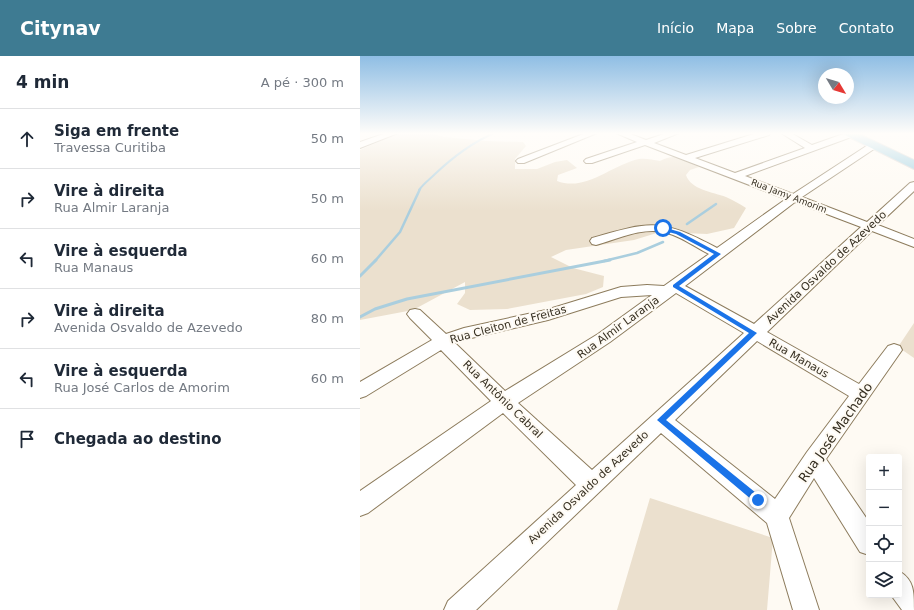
<!DOCTYPE html>
<html lang="pt">
<head>
<meta charset="utf-8">
<style>
	body { margin:0; font-family:"DejaVu Sans",sans-serif; background:#f6f6f7; color:#1f2937 }
	.controls { position:absolute; right:12px; bottom:12px; display:grid; overflow:hidden; border-radius:4px; box-shadow:0 4px 16px #0002 }
	.controls button { width:36px; height:36px; display:grid; place-items:center; padding:0; border:0; border-bottom:1px solid #e0e1e3; background:#fff; color:#1f2937; font:20px sans-serif }
	.compass { position:absolute; left:458px; top:12px; width:36px; height:36px; border-radius:50%; background:#fff; box-shadow:0 4px 16px #0002; rotate:128deg }
	.stop { position:absolute; width:12px; height:12px; margin:-9px; border:3px solid #1a73e8; border-radius:50%; background:#fff }
	.stop.end { background:#1a73e8; border-color:#fff; box-shadow:0 1px 4px #0008 }
	.list { margin:0; padding:0; list-style:none }
	h2 { display:flex; justify-content:space-between; align-items:center; height:52px; margin:0; padding:0 16px; font-size:17px }
	h2 small { font-size:13px; font-weight:400; color:#747a83 }
	.list li { display:grid; grid-template-columns:26px 1fr auto; gap:12px; align-items:center; box-sizing:border-box; height:60px; padding:0 16px; border-top:1px solid #e0e1e3 }
	.list b { display:block; font-size:15px; white-space:nowrap }
	.list p { margin:0; font-size:13px; white-space:nowrap; color:#747a83 }
	.list em { font-size:13px; font-style:normal; color:#747a83 }
	.icon { flex:none; width:22px; height:22px; fill:none; stroke:currentColor; stroke-width:2; stroke-linecap:round; stroke-linejoin:round }
	.map { position:relative; flex:none; width:554px; height:554px; overflow:hidden }
	header { display:flex; align-items:center; gap:24px; box-sizing:border-box; height:56px; padding:0 20px; background:#3e7b92; color:#fff }
	header strong { font-size:19px }
	nav { display:flex; gap:22px; margin-inline-start:auto; font-size:14px }
	main { display:flex }
	aside { flex:1; background:#fff }
	.map>svg:first-child { display:block }
</style>
</head>
<body>
<header>
<strong>Citynav</strong>
<nav><a>Início</a><a>Mapa</a><a>Sobre</a><a>Contato</a></nav>
</header>
<main>
<aside>
<h2>4 min<small>A pé · 300 m</small></h2>
<ul class="list">
<li><svg class="icon" aria-label="ahead" viewBox="0 0 24 24"><path d="M12 20V5M6 11l6-6 6 6"/></svg><div><b>Siga em frente</b><p>Travessa Curitiba</p></div><em>50 m</em></li>
<li><svg class="icon" aria-label="right" viewBox="0 0 24 24"><path d="M7 20v-9h11M14 6l5 5-5 5"/></svg><div><b>Vire à direita</b><p>Rua Almir Laranja</p></div><em>50 m</em></li>
<li><svg class="icon" aria-label="left" viewBox="0 0 24 24"><path d="M17 20v-9H6M10 6l-5 5 5 5"/></svg><div><b>Vire à esquerda</b><p>Rua Manaus</p></div><em>60 m</em></li>
<li><svg class="icon" aria-label="right" viewBox="0 0 24 24"><path d="M7 20v-9h11M14 6l5 5-5 5"/></svg><div><b>Vire à direita</b><p>Avenida Osvaldo de Azevedo</p></div><em>80 m</em></li>
<li><svg class="icon" aria-label="left" viewBox="0 0 24 24"><path d="M17 20v-9H6M10 6l-5 5 5 5"/></svg><div><b>Vire à esquerda</b><p>Rua José Carlos de Amorim</p></div><em>60 m</em></li>
<li><svg class="icon" aria-label="arrive" viewBox="0 0 24 24"><path d="M6 21V4h12l-3 4 3 4H6"/></svg><div><b>Chegada ao destino</b></div></li>
</ul>
</aside>
<div class="map">
<svg width="554" height="554" viewBox="0 0 554 554">
	<rect width="100%" height="100%" fill="#fefaf3"/>
	<path fill="#ebe0ce" d="M 38,77 L 68,77 L 85,81 L 126,85 L 163,86 L 166,90 L 155,103 L 155,113 L 177,113 L 195,106 L 207,104 L 217,112 L 198,119 L 197,125 C 226,136 251,109 279,103 C 286,102 293,104 300,105 C 316,96 324,104 339,111 L 330,114 L 326,119 C 331,134 353,136 366,141 C 373,144 380,148 386,152 L 374,172 L 347,178 L 300,176 L 274,184 L 206,194 L 191,201 L 213,212 L 244,220 L 243,231 L 226,238 L 147,253 L 110,254 L 97,248 L 105,237 L 105,226 L 53,254 L 0,264 L 0,94 Z
		M 554,267 L 554,302 L 538,291 Z
		M 290,442 L 413,482 L 407,554 L 257,554 Z"/>
	<g fill="none" stroke-linecap="round" stroke-linejoin="round">
		<path stroke="#aacede" stroke-width="2" d="M 59,134 C 64,127 69,124 75,118 C 93,101 111,87 134,77"/>
		<path stroke="#aacede" stroke-width="2.5" d="M 327,168 L 356,148
			M 15,205 L 40,176 L 60,133
			M 244,205 L 277,197 L 303,186"/>
		<path stroke="#aacede" stroke-width="3" d="M 0,220 L 16,204
			M 0,261 L 15,253 L 47,243 L 250,204"/>
		<defs>
			<path id="minor" d="M 26,77 L 38,77 L 0,92 L 0,86 Z
				M 226,77 L 237,77 L 164,107 L 158,107 L 156,105 L 158,103 Z
				M 256,77 L 268,77 L 286,84 L 307,77 L 319,77 L 294,87 L 326,99 L 397,77 L 410,77 L 409,79 L 335,102 L 375,117 L 445,92 L 421,77 L 431,77 L 452,89 L 486,77 L 494,77 L 494,80 L 385,120 L 433,138 L 511,87 L 517,87 L 518,89 L 517,91 L 442,141 L 507,166 L 550,127 L 554,126 L 554,135 L 518,169 L 554,183 L 554,191 L 512,175 L 407,276 L 499,328 L 528,290 L 534,288 L 540,290 L 542,294 L 466,403 L 509,466 L 509,499 L 500,496 L 454,422 L 429,462 L 459,554 L 433,554 L 407,467 L 301,377 L 116,554 L 84,554 L 88,545 L 216,429 L 143,357 L 8,457 L 0,460 L 0,435 L 131,345 L 81,294 L 6,340 L 0,342 L 0,326 L 72,284 L 50,262 L 47,258 L 50,254 L 55,253 L 60,254 L 86,278 L 104,272 L 186,254 L 261,231 L 287,229 L 304,230 L 349,198 C 335,191 322,181 307,177 C 283,170 258,183 236,189 L 232,188 L 230,185 L 232,182 C 291,165 301,162 357,192 L 426,143 L 285,89 L 232,107 L 226,107 L 224,105 L 226,103 L 277,86 ZM 435,146 L 501,171 L 394,268 L 325,230 ZM 316,237 L 384,277 L 232,414 L 158,347 L 250,286 ZM 292,239 L 238,278 L 145,335 L 95,287 L 107,283 L 188,264 L 261,241 ZM 397,285 L 489,340 L 447,396 L 415,443 L 315,364 Z
				M 539,515 C 554,524 554,535 554,554 L 542,554 L 531,539 L 539,539 Z"/>
			<path id="major" d="M 484,77 L 497,77 L 554,104 L 554,113 L 485,79 Z"/>
		</defs>
		<use href="#minor" stroke="#8d7c5d" stroke-width="2"/>
		<use href="#major" stroke="#d7d5d3" stroke-width="2"/>
		<use href="#minor" fill="#fff" fill-rule="evenodd"/>
		<use href="#major" fill="#95cbdf" fill-rule="evenodd"/>
	</g>
	<linearGradient id="sky" x2="0" y2="1"><stop stop-color="#8fbee4"/><stop offset="0.5" stop-color="#fffdfa"/><stop offset="1" stop-color="#fffdfa" stop-opacity="0"/></linearGradient>
	<rect width="554" height="155" fill="url(#sky)"/>
	<path fill="#1a73e8" d="M 303,171 L 320,176 L 361,198 L 319,230 L 397,277 L 306,364 L 401,441 L 402,444 L 401,447 L 398,449 L 297,364 L 389,277 L 313,231 L 313,229 L 354,198 L 316,178 L 301,174 Z"/>
	<g text-anchor="middle" stroke-width="4" stroke-linejoin="round" paint-order="stroke">
		<g font-size="9" fill="#362f21" stroke="#fefaf3">
			<text transform="translate(429 140) rotate(21)" y="3">Rua Jamy Amorim</text>
		</g>
		<g font-size="11" fill="#362f21" stroke="#fefaf3">
			<text transform="translate(466 211) rotate(-43)" y="4">Avenida Osvaldo de Azevedo</text>
			<text transform="translate(148 268) rotate(-15)" y="4">Rua Cleiton de Freitas</text>
			<text transform="translate(258 271) rotate(-36)" y="4">Rua Almir Laranja</text>
			<text transform="translate(439 302) rotate(30)" y="4">Rua Manaus</text>
			<text transform="translate(143 343) rotate(44)" y="4">Rua Antônio Cabral</text>
			<text transform="translate(228 431) rotate(-43)" y="4">Avenida Osvaldo de Azevedo</text>
		</g>
		<g font-size="13" fill="#362f21" stroke="#fefaf3">
			<text transform="translate(475 376) rotate(-55)" y="5">Rua José Machado</text>
		</g>
	</g>
</svg>
<div class="controls">
<button>+</button>
<button>−</button>
<button><svg class="icon" aria-label="locate" viewBox="0 0 24 24"><circle cx="12" cy="12" r="6"/><path d="M12 2v4M12 18v4M2 12h4M18 12h4"/></svg></button>
<button><svg class="icon" aria-label="layers" viewBox="0 0 24 24"><path d="M12 4l9 5-9 5-9-5zM3 14l9 5 9-5"/></svg></button>
</div>
<svg class="compass" viewBox="-18 -18 36 36"><path d="M0-13l5 13h-10z" fill="#e53935"/><path d="M0 13l5-13h-10z" fill="#747a83"/></svg>
<div class="stop" style="left:303px;top:172px"></div>
<div class="stop end" style="left:398px;top:444px"></div>
</div>
</main>
</body>
</html>
